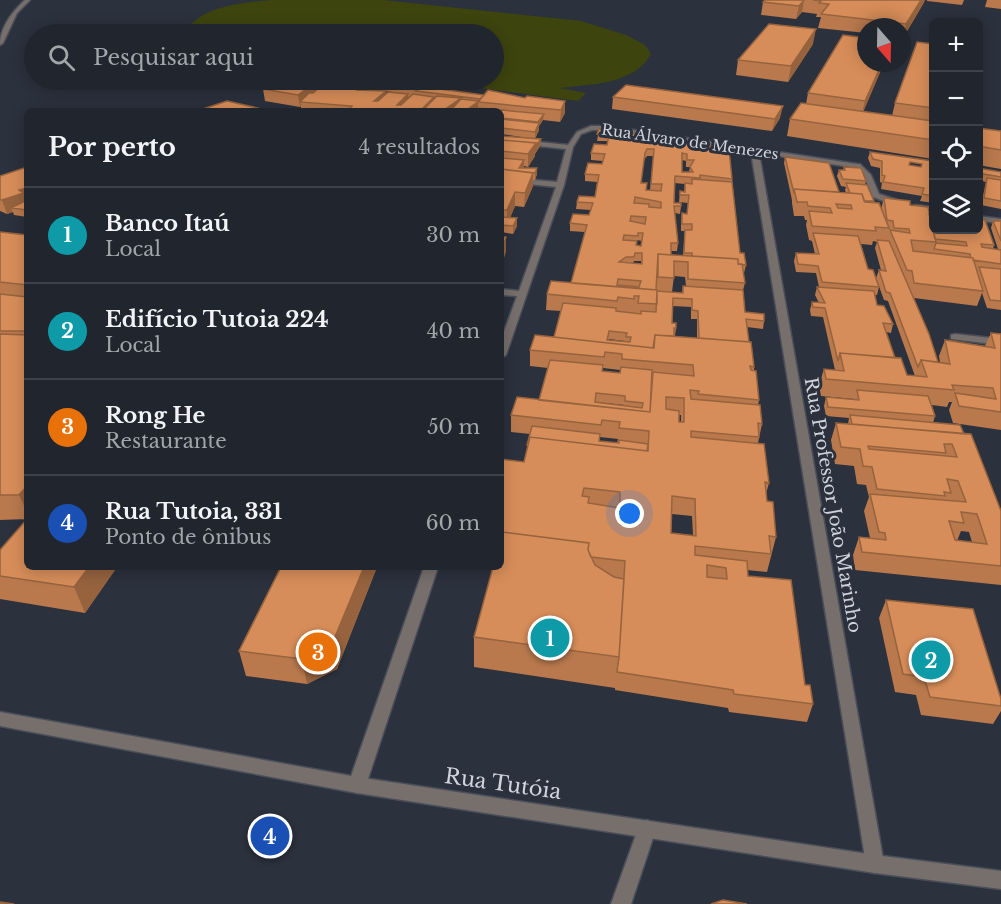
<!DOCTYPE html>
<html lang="pt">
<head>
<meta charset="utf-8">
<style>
	body { margin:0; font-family:"Libre Baskerville",serif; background:#2d313a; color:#f1f3f6 }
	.controls { position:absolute; right:18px; top:18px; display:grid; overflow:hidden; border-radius:9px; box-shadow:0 3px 15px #0003 }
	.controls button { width:54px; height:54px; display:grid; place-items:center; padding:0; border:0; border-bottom:2px solid #3d424a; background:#20252e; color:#f1f3f6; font:30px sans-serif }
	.compass { position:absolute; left:857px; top:18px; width:54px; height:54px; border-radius:50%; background:#20252e; box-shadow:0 3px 15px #0003; rotate:160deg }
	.you { position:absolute; left:630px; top:514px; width:21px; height:21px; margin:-15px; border:4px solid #fff; border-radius:50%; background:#1a73e8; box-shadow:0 0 0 9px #1a73e833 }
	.badge { display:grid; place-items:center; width:39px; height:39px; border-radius:50%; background:#bca0f2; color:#fff; font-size:20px; font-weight:700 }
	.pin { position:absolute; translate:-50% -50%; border:3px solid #fff; box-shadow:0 2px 6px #0006 }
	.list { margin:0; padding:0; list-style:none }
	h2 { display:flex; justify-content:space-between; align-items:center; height:78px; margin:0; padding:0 24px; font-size:26px }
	h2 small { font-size:20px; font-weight:400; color:#a2a5aa }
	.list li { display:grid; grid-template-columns:39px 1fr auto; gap:18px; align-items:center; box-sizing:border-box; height:96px; padding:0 24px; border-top:2px solid #3d424a }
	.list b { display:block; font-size:22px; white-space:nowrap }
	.list p { margin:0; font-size:20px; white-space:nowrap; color:#a2a5aa }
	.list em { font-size:20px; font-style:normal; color:#a2a5aa }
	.icon { flex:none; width:33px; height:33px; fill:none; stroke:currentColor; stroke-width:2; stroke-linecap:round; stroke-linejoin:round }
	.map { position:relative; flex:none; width:1001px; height:904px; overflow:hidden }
	.search { position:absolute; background:#20252e; box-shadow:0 3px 15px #0003; left:24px; top:24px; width:480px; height:66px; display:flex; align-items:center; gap:15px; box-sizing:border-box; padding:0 21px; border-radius:33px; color:#a2a5aa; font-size:22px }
	.panel { position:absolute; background:#20252e; box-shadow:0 3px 15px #0003; left:24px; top:108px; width:480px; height:462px; border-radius:9px }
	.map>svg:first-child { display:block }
</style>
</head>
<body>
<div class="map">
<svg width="1001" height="904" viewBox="0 0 1001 904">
	<rect width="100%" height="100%" fill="#2b313d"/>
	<path fill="#3e440e" d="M 271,0 L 383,0 L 581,21 L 626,35 L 645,45 L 651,54 C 634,85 591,84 560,88 L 586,93 L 578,101 L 419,80 L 494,80 L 494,34 L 185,33 C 199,6 243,3 271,0 Z"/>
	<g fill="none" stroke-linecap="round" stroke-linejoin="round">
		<defs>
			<path id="pedestrian" d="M 854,164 L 860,164 L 871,175 L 879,194 L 900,201 L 900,205 L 894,205 L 873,197 L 864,176 L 854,168 Z"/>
			<path id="minor" d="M 591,126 L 607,126 L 857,164 L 861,166 L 857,168 L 759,153 L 884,864 L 882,871 L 875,873 L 868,871 L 866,864 L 751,152 L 607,130 L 592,130 L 581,134 L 573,147 L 564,185 L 506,355 L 501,358 L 501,340 L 517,296 L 501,295 L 501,289 L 519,291 L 556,187 L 501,181 L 501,177 L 557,182 L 566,149 L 501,142 L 501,138 L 568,145 L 577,132 Z
				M 915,205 L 934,207 L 934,212 L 915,209 Z
				M 978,216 L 1001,219 L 1001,223 L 978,221 Z
				M 955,334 L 1001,339 L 1001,345 L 951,339 L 951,335 Z
				M 424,567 L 438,567 L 366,785 L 363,791 L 357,793 L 351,791 L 348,785 Z
				M 647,820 L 653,823 L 656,829 L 631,904 L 611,904 L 638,829 L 641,823 Z"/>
			<path id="tertiary" d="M 25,0 L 30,0 L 17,13 L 3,43 L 0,45 C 0,27 13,11 25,0 Z
				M 0,712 L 357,777 L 875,855 L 1001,871 L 1001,889 L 875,873 L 357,793 L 0,726 Z"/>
		</defs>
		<use href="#pedestrian" stroke="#494e59" stroke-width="3"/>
		<use href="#minor" stroke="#494e59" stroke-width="3"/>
		<use href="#tertiary" stroke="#494e59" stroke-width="3"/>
		<use href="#pedestrian" fill="#766f6c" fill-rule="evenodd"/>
		<use href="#minor" fill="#766f6c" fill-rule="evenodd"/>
		<use href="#tertiary" fill="#766f6c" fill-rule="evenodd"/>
	</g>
	<path fill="#b9794d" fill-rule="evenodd" d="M 765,0 L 925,0 L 923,4 L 903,38 L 902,27 L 866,27 L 866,33 L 818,28 L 821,17 L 816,17 L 817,14 L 802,12 L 796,19 L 761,15 L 763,2 Z
		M 927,0 L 964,0 L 962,5 L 927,1 Z
		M 987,0 L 1001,0 L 1001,9 L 985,7 Z
		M 813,44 L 788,82 L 736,75 L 738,60 Z
		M 933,44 L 933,159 L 787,136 L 790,119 L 806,104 L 808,93 L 884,63 L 863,112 L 892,116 L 895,103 Z
		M 301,80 L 374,80 L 484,95 L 565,101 L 565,113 L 560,122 L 543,120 L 539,126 L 539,130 L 535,139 L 501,134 L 501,111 L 335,111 L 301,108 L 301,106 L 300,107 L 265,101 L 263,89 ZM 336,84 L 383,91 L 360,90 L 359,88 L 335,85 ZM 386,91 L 404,94 L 386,94 Z
		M 613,97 L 780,118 L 772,131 L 612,109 Z
		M 978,128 L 1001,131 L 1001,169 L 978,165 Z
		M 599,129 L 691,149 L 732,179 L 740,253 L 746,265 L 744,273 L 743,273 L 745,283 L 743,290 L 745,312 L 764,321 L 763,329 L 747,327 L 749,342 L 754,367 L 754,370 L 759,400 L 758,405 L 762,424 L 758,443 L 769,483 L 766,494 L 767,501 L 776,537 L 767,572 L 747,570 L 748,576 L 805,685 L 813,704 L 807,722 L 729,712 L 728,708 L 615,690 L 615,688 L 474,667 L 474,637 L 524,462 L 530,434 L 511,432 L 511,415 L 539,400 L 548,368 L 530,366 L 530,350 L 554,337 L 561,311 L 546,310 L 547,294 L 571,283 L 585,232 L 570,231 L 570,223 L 589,215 L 591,210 L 576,209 L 577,202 L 595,197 L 597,182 L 585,181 L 585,174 L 602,164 L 603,161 L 591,160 L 591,153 L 607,145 L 608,141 L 597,141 ZM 647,156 L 653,156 L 650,190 L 646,190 L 641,183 L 644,160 ZM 682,160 L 686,161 L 686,167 L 690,167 L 689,172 L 682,172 ZM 674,183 L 685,184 L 684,192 L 680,191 L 679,202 L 688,203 L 687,214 L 682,213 L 681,221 L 681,231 L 685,231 L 683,255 L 671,255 L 671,251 L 677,251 L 678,243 L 675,213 L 680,214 L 681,206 L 674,203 ZM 637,240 L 642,241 L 641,246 L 636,245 ZM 634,261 L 641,261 L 641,264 L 633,263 ZM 674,276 L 685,277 L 686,286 L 683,286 L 682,293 L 672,292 ZM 673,306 L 691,307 L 691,319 L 697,319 L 697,338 L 675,336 L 676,328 L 672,323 ZM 609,339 L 625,341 L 625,342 L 609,340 ZM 603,368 L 620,370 L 620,373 L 603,371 ZM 596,402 L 624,405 L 624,406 L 596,403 ZM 679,415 L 681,415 L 681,422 L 679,422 ZM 600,437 L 618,439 L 617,443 L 600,441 ZM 672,514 L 692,516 L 693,535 L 671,533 Z
		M 501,136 L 541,139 L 540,146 L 535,154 L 535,156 L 528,167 L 524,166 L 523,168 L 537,168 L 537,174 L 535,180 L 533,180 L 533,186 L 524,207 L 515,206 L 510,218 L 517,218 L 517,226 L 513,234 L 501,232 Z
		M 870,152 L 933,161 L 933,203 L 920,201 L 922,196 L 881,189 L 882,183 L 880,182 L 880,168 L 871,166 L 868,158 ZM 910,162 L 922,164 L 921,167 L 909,165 Z
		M 785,157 L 839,192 L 846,193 L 845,190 L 846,187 L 841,186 L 837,176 L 839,170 L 843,170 L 844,167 L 866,181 L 865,184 L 874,201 L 873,203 L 881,209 L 884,198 L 910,205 L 994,245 L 993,249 L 1001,250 L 1001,310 L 987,308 L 982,293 L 977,306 L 914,298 L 938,362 L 940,363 L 939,356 L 945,340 L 985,346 L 991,333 L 1001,334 L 1001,430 L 953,423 L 949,410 L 952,402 L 949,402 L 947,407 L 932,405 L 935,416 L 933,423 L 964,434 L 1001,511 L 1001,585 L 855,570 L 853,555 L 859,537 L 870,538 L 864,511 L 869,497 L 866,485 L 857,484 L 854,466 L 835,464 L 831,440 L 836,423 L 848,424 L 849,418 L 826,416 L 824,406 L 826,397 L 854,400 L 854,399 L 821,396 L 819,385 L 824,369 L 835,370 L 823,317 L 811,316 L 810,310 L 812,302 L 819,303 L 815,295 L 817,287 L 819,287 L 816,273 L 796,272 L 794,261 L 796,253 L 815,254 L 812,241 L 809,240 L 806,225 L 807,220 L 805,220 L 804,216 L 794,216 L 792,203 L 792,200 L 784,163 ZM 873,241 L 877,242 L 875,248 L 881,270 L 879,270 L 876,278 L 884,300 L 888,301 L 915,376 L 907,375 L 895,358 L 886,332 L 891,333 L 893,324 L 877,305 L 875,295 L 877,295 L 879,287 L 868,269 L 861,244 L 872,245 ZM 961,531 L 969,532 L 972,542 L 957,541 Z
		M 27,167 L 27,217 L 14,215 L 13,212 L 7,214 L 0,211 L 0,176 Z
		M 978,168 L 1001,172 L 1001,209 L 981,205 L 986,182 L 978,180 Z
		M 993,221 L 1001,221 L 1001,249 L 998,249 L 991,228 Z
		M 0,232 L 27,235 L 27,567 L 117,567 L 85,613 L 0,599 L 0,550 L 27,519 L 0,520 Z
		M 281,567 L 377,567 L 337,669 L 307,684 L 246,676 L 239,651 Z
		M 886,600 L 1001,699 L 1001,711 L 993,724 L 921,715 L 916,695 L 895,692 L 879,618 Z"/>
	<path fill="#96633e" d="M 804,0 L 802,12 L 796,19 L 799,6 Z
		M 921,0 L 925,0 L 923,4 L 903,38 L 906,24 Z
		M 816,29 L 813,44 L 788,82 L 791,66 Z
		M 882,63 L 884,63 L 861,117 L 865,101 Z
		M 318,80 L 336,80 L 336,84 L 330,89 L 329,83 L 322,82 L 323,88 L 300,102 L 301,106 L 300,107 L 298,95 Z
		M 386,91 L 387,97 L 375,107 L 374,101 Z
		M 408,94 L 409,100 L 397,111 L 397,105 Z
		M 434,97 L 434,103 L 426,111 L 420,111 Z
		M 461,98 L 461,104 L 451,111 L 444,110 Z
		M 565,101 L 565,113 L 560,122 L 561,110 Z
		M 478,102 L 478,108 L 474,111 L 468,111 L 468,109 Z
		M 783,106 L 780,118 L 772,131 L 775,119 Z
		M 544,114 L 543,120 L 539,126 L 539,130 L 535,139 L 535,132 L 537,127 L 538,122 Z
		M 541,139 L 540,146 L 535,154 L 535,156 L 528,167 L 528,154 L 536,143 Z
		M 524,160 L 524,167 L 520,172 L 519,168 Z
		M 537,168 L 537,174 L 535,180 L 535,173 Z
		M 533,173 L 533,186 L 524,207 L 525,193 Z
		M 27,188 L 27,207 L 11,208 L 13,212 L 7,214 L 2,200 L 19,190 Z
		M 515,192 L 515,206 L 507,225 L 507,210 Z
		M 517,218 L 517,226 L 513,234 L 513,226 Z
		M 506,237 L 506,252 L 501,267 L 501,252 Z
		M 27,486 L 27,512 L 19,495 Z
		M 89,567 L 117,567 L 85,613 L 74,587 Z
		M 364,567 L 377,567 L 337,669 L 307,684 L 302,659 Z"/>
	<path fill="#d78d59" stroke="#96633e" stroke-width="1.5" fill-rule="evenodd" d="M 765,0 L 804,0 L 799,6 L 763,2 Z
		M 813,0 L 921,0 L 906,24 L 821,14 L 829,4 L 819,3 L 821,1 Z
		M 769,24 L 816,29 L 791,66 L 738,60 Z
		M 843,35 L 866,38 L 866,63 L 882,63 L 865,101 L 808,93 Z
		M 917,42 L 933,44 L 933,108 L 895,103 Z
		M 299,80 L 318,80 L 298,95 L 263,89 Z
		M 326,80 L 334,80 L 329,83 L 322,82 Z
		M 345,80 L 374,80 L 484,95 L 480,99 L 416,91 L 418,90 Z
		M 325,83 L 359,88 L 357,90 L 386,91 L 374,101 L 378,101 L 388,92 L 408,94 L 397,105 L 401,105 L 413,94 L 434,97 L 420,111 L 382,111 L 369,110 L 368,111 L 347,111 L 352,106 L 300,102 L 309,93 L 313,93 Z
		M 626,85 L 783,106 L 775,119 L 613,97 Z
		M 488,90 L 525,98 L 527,96 L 565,101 L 561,110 L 478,102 Z
		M 437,96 L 461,98 L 444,110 L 450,111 L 461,99 L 479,101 L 468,109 L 472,109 L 471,111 L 422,111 Z
		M 227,101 L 262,109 L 259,111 L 197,111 Z
		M 801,103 L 933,121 L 933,140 L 790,119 Z
		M 478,108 L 489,109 L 487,111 L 474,111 Z
		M 501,110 L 544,114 L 538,122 L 501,118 L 503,115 L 501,114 L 501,111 L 500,111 Z
		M 501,119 L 539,123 L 535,132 L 501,128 Z
		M 978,128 L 1001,131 L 1001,150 L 978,146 Z
		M 599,129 L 691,142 L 691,149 L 693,145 L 720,147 L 729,150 L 732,179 L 700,175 L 700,178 L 675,176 L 674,203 L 681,203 L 681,206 L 674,206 L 678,243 L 671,243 L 671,255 L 658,254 L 656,290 L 571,283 L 587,225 L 570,223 L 573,214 L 589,215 L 593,203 L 577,202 L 579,196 L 595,197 L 599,175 L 585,174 L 588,163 L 602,164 L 605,154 L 591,153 L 594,144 L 607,145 L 609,135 L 597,134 ZM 647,149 L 654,149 L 651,184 L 662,184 L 661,191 L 646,190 L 647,183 L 641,183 L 645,153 ZM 682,153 L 687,154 L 687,160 L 694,160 L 690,167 L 693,172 L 682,172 ZM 635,197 L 661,202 L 661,208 L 649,207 L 649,204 L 634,203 ZM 631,216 L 646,217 L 645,224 L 630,221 ZM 638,233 L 643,233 L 641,246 L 636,245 L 637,241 L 623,240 L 624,235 L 638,236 ZM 635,253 L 642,253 L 642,264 L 619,262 L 626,257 L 634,257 ZM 618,279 L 641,281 L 639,287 L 617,285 Z
		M 501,136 L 541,139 L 535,147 L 536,143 L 501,140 Z
		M 501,140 L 536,143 L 528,154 L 501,151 Z
		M 870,152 L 933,161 L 933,196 L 922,194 L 924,188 L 883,182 L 885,176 L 882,175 L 882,161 L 873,159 ZM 910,162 L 922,164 L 921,167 L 909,165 Z
		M 785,157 L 829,163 L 839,192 L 794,189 L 794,193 Z
		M 501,158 L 524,160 L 519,168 L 537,168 L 535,173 L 501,169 Z
		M 27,167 L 27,188 L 19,190 L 24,193 L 2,200 L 0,200 L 0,176 Z
		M 844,167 L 861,168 L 866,181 L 843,179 L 839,170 L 845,170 Z
		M 978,168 L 1001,172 L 1001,177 L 978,173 Z
		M 501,169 L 533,173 L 525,193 L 515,192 L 507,210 L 501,210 Z
		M 987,178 L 1001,180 L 1001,201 L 984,198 Z
		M 692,179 L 732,182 L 740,253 L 744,253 L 746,265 L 738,264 L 738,259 L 692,256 L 692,253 L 684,253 L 685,230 L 692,230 L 692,224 L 682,224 L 682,213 L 687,214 L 689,195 L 680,195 L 680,191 L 685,192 L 685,183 L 692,184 Z
		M 846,183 L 867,185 L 874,201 L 864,201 L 862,194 L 850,193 Z
		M 794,189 L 862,194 L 865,202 L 879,203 L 889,228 L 875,227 L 876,231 L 812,226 L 809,211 L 832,213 L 830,208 L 808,206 L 807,202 L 797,202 ZM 836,204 L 851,205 L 852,209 L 838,208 Z
		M 884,198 L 910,201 L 910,205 L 928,207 L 936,242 L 911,240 L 913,251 L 973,258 L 983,291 L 914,283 L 912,271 L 907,270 L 890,230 L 910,233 L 909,229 L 894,228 L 893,221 L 887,220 Z
		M 27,200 L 27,210 L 11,208 Z
		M 929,214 L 933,214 L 933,230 L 978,230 L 978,219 L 985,220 L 994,245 L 981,244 L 982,247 L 1001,250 L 1001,264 L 973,260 L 973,258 L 971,258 L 970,254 L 934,249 L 936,243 L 967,246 L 966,242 L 935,239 Z
		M 501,217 L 517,218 L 513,226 L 501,225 Z
		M 993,221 L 1001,221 L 1001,241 Z
		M 0,232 L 27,235 L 27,285 L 0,282 Z
		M 813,233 L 858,236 L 868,269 L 873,270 L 879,287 L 822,282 L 818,266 L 798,264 L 796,253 L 819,254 Z
		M 501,237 L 506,237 L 501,252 Z
		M 877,240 L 889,241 L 929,334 L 938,362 L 921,360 L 918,367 L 890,293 L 886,292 L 879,270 L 886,271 Z
		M 658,254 L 738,259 L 738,264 L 742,264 L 745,283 L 688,279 L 688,262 L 674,261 L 674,278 L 658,277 Z
		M 979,267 L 1001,269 L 1001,301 L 990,300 Z
		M 551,281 L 657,290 L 657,304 L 638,303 L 639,296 L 634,296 L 634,299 L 618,297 L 617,301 L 547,294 Z
		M 683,286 L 743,290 L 745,312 L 764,314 L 764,321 L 746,319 L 749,342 L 699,338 L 698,311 L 692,310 L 692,299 L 673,298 L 672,323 L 676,323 L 676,328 L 674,328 L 674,336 L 655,335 L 653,348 L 554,337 L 563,303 L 616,308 L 616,311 L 641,314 L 641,311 L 656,312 L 657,291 L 683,293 ZM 609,331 L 627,333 L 626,337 L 631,337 L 630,342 L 607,340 Z
		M 817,287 L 874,291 L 877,305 L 884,306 L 893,324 L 883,323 L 895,358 L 840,353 L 838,361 L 825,308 L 813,307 L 812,302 L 825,303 Z
		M 0,294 L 27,297 L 27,304 L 25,309 L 27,309 L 27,331 L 0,331 Z
		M 991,333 L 1001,334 L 1001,412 L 959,406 L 955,393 L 996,399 L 993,388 L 952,385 L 954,390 L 826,379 L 824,369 L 844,371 L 840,353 L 901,358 L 907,375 L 927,377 L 921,360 L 950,364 L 945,340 L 995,348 Z
		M 0,334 L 27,335 L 27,486 L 19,495 L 0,495 Z
		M 535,335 L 654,348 L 655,335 L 751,342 L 754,367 L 750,366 L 751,370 L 756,371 L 759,400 L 698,394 L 699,391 L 690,390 L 691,399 L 760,405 L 762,424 L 758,423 L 759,437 L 691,431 L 691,437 L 764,444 L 769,483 L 765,482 L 767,501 L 773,502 L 776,537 L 769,536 L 771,554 L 695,546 L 695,555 L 747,561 L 748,576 L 791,580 L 805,685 L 810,685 L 813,704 L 734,694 L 733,690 L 617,672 L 619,657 L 625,561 L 591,557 L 588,550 L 589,543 L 502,532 L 501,537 L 501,459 L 524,462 L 530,437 L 648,451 L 649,431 L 619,428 L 620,422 L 602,420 L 601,425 L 511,415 L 517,397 L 650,412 L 653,372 L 694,376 L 693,365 L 622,359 L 622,354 L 605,352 L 604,357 L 530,350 ZM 666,397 L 684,398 L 684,422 L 679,422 L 679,411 L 666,409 ZM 584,488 L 620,492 L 620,508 L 588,503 L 589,497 L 582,496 ZM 672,496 L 695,499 L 696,536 L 671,533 ZM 707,565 L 726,568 L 727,579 L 707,577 Z
		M 550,360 L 603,365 L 602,371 L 620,373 L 621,367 L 652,370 L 650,412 L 539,400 ZM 596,393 L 625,396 L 625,401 L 643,403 L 642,408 L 595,402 Z
		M 857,390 L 928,396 L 935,416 L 828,407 L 826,397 L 859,400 Z
		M 850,415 L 960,425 L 964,434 L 852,424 Z
		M 836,423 L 971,434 L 1001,511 L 1001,566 L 862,552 L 859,537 L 886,540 L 885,533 L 879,532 L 870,494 L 966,502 L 958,481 L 947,479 L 951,493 L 944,492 L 945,496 L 877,489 L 872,467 L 863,466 L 860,449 L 841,447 ZM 944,444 L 952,444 L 957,457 L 869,449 L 868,446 L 946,453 ZM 961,512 L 977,514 L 987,544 L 955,540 L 949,521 L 964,523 Z
		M 532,426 L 600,434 L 599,441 L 619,443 L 619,440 L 648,444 L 647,451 L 530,437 L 528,445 L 527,445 Z
		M 27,519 L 27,567 L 89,567 L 74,587 L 0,576 L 0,550 Z
		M 502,532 L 589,543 L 588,550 L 595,565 L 614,577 L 624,579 L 619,657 L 474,637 L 493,567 L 501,567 L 501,537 Z
		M 281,567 L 364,567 L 332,644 L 302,659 L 239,651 Z
		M 886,600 L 973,609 L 1001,699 L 1001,706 L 930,697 L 924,677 L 903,674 Z
		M 723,900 L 747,904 L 711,904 Z
		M 0,902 L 14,904 L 0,904 Z"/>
	<g text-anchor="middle" stroke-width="6" stroke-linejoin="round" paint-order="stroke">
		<g font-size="15" fill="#cfd3db" stroke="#2b313d">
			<text transform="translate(690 142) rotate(8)" y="5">Rua Álvaro de Menezes</text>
		</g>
		<g font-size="18" fill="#cfd3db" stroke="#2b313d">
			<text transform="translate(833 505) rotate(80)" y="6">Rua Professor João Marinho</text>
		</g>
		<g font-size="21" fill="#cfd3db" stroke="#2b313d">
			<text transform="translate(503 784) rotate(8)" y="7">Rua Tutóia</text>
		</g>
	</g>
</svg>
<div class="controls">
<button>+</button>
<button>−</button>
<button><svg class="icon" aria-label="locate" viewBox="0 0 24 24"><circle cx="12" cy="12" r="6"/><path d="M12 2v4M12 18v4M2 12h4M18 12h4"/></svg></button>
<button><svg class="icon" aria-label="layers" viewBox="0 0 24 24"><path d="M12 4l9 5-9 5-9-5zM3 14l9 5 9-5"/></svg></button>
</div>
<svg class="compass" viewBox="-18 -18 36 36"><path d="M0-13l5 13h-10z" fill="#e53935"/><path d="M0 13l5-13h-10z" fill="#a2a5aa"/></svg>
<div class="you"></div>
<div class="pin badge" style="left:550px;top:638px;background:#0f9aa8">1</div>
<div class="pin badge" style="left:931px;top:660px;background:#0f9aa8">2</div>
<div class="pin badge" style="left:318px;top:652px;background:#e8710a">3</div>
<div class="pin badge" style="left:270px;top:836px;background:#1a4fb4">4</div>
<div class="search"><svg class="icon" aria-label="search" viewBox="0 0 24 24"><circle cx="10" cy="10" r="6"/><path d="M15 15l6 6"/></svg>Pesquisar aqui</div>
<section class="panel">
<h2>Por perto<small>4 resultados</small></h2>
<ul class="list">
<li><span class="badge" style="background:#0f9aa8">1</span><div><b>Banco Itaú</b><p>Local</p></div><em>30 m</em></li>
<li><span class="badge" style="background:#0f9aa8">2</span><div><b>Edifício Tutoia 224</b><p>Local</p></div><em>40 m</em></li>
<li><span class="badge" style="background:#e8710a">3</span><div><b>Rong He</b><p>Restaurante</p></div><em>50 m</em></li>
<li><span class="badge" style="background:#1a4fb4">4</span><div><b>Rua Tutoia, 331</b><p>Ponto de ônibus</p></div><em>60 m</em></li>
</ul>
</section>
</div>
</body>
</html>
